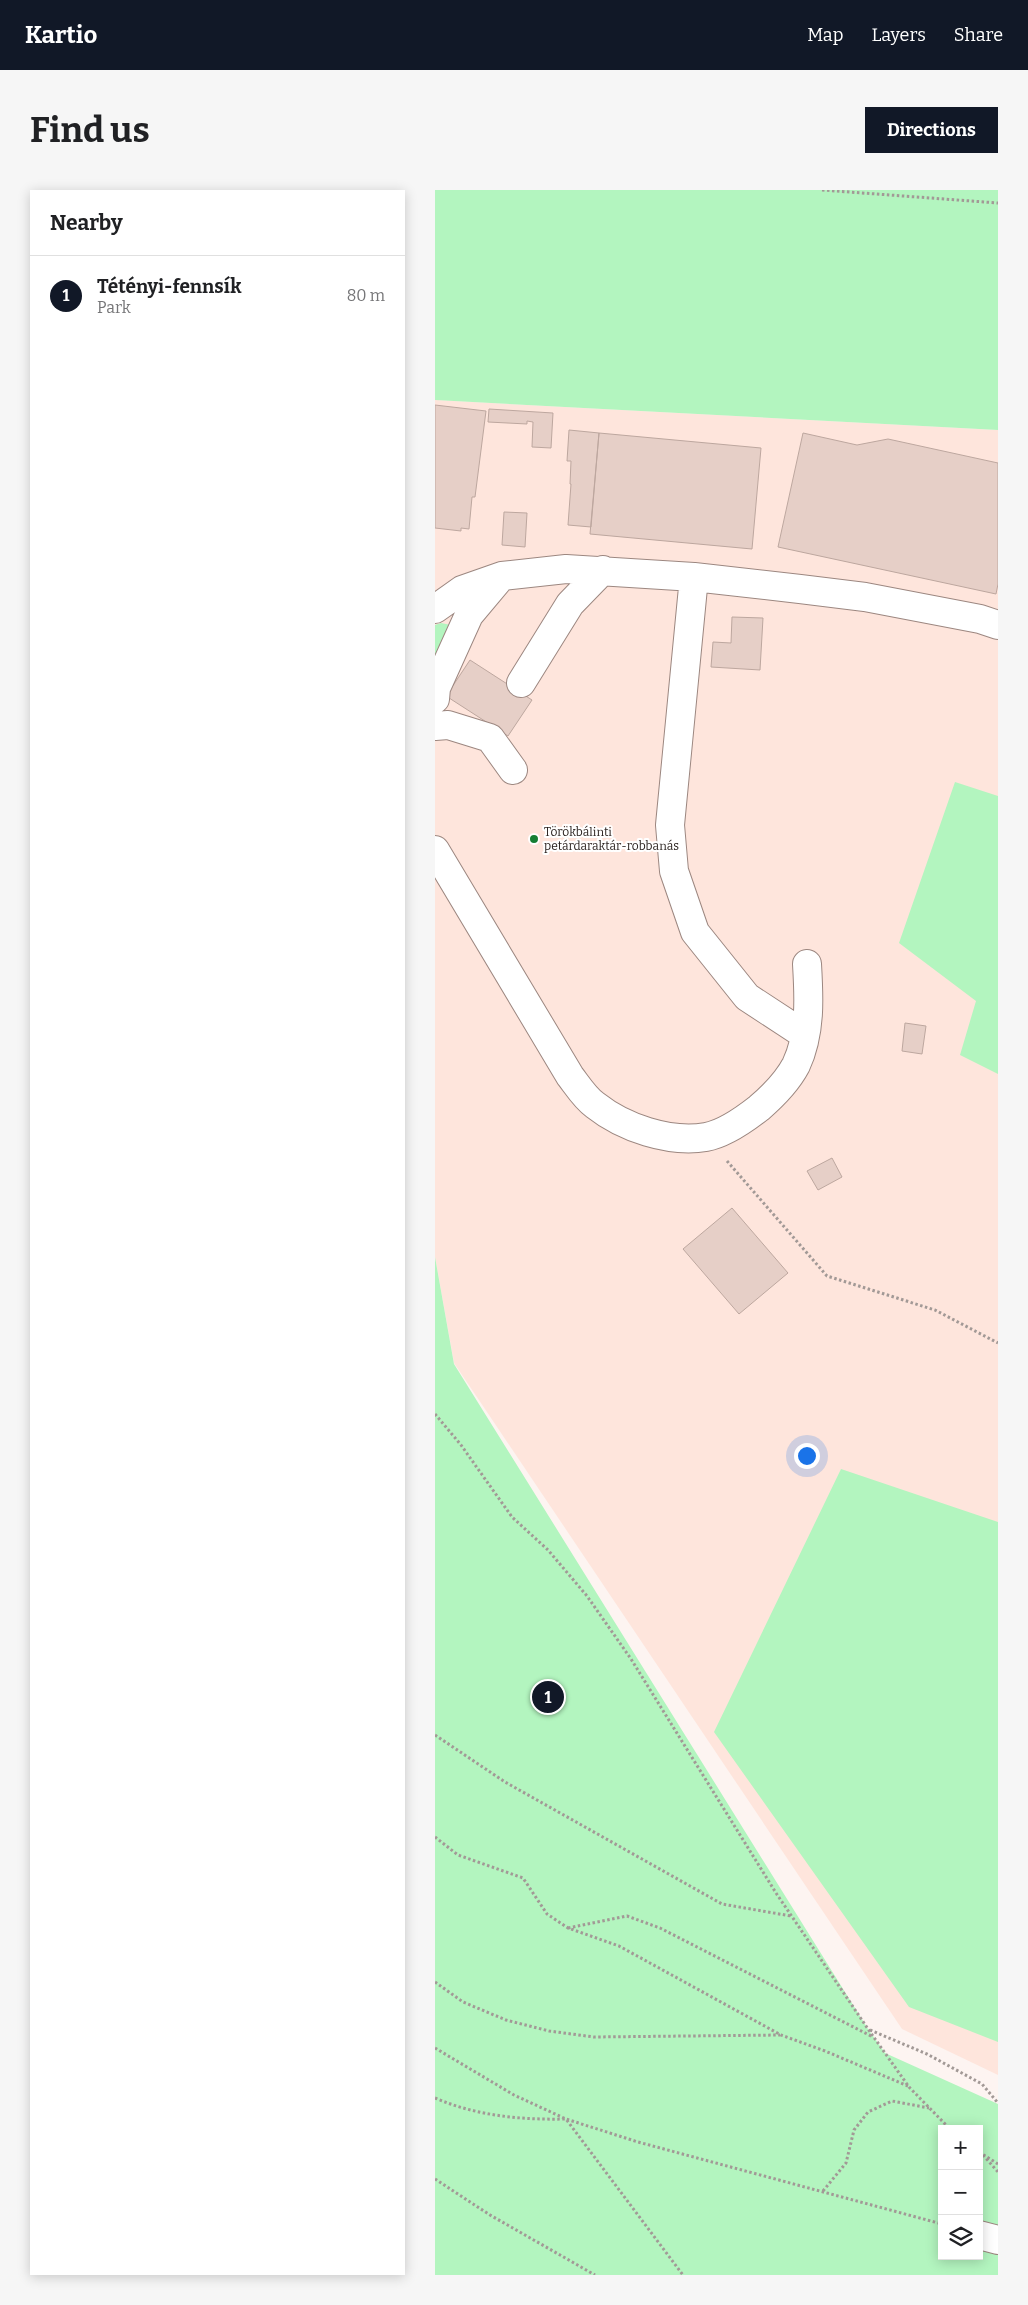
<!DOCTYPE html>
<html lang="en">
<head>
<meta charset="utf-8">
<style>
	body { margin:0; font-family:Bitter,serif; background:#f6f6f6; color:#202124 }
	.controls { position:absolute; right:15px; bottom:15px; display:grid; overflow:hidden; border-radius:0px; box-shadow:0 2px 12px #0003 }
	.controls button { width:45px; height:45px; display:grid; place-items:center; padding:0; border:0; border-bottom:1px solid #e0e0e0; background:#fff; color:#202124; font:25px sans-serif }
	.you { position:absolute; left:371px; top:1265px; width:18px; height:18px; margin:-12px; border:4px solid #fff; border-radius:50%; background:#1a73e8; box-shadow:0 0 0 8px #1a73e833 }
	.badge { display:grid; place-items:center; width:32px; height:32px; border-radius:50%; background:#111827; color:#fff; font-size:16px; font-weight:700 }
	.pin { position:absolute; translate:-50% -50%; border:2px solid #fff; box-shadow:0 1px 5px #0006 }
	.list { margin:0; padding:0; list-style:none }
	h2 { display:flex; justify-content:space-between; align-items:center; height:65px; margin:0; padding:0 20px; font-size:21px }
	h2 small { font-size:16px; font-weight:400; color:#757577 }
	.list li { display:grid; grid-template-columns:32px 1fr auto; gap:15px; align-items:center; box-sizing:border-box; height:80px; padding:0 20px; border-top:1px solid #e0e0e0 }
	.list b { display:block; font-size:19px; white-space:nowrap }
	.list p { margin:0; font-size:16px; white-space:nowrap; color:#757577 }
	.list em { font-size:16px; font-style:normal; color:#757577 }
	.icon { flex:none; width:28px; height:28px; fill:none; stroke:currentColor; stroke-width:2; stroke-linecap:round; stroke-linejoin:round }
	.map { position:relative; flex:none; width:563px; height:2085px; overflow:hidden; border-radius:0px }
	header { display:flex; align-items:center; gap:30px; box-sizing:border-box; height:70px; padding:0 25px; background:#111827; color:#fff }
	header strong { font-size:24px }
	nav { display:flex; gap:28px; margin-inline-start:auto; font-size:18px }
	.intro { display:flex; align-items:center; justify-content:space-between; box-sizing:border-box; height:120px; padding:0 30px }
	h1 { margin:0; font-size:35px }
	.button { padding:12px 22px; border-radius:0px; background:#111827; color:#fff; font-size:18px; font-weight:700 }
	main { display:flex; gap:30px; padding:0 30px }
	aside { flex:1; background:#fff; border-radius:0px; box-shadow:0 2px 12px #0003 }
	.map>svg:first-child { display:block }
</style>
</head>
<body>
<header>
<strong>Kartio</strong>
<nav><a>Map</a><a>Layers</a><a>Share</a></nav>
</header>
<div class="intro"><h1>Find us</h1><a class="button">Directions</a></div>
<main>
<aside>
<h2>Nearby<small></small></h2>
<ul class="list">
<li><span class="badge">1</span><div><b>Tétényi-fennsík</b><p>Park</p></div><em>80 m</em></li>
</ul>
</aside>
<div class="map">
<svg width="563" height="2085" viewBox="0 0 563 2085">
	<rect width="100%" height="100%" fill="#fdf4f1"/>
	<path fill="#fee5dc" d="M 0,210 L 563,240 L 563,1885 L 467,1839 L 19,1173 L 0,1067 Z"/>
	<path fill="#b3f5bf" fill-rule="evenodd" d="M 0,0 L 563,0 L 563,240 L 0,210 Z
		M 6,433 L 16,435 L 0,466 L 0,435 Z
		M 520,592 L 563,606 L 563,884 L 525,865 L 541,811 L 464,753 Z
		M 0,1067 L 19,1174 L 433,1839 L 450,1863 L 563,1914 L 563,2085 L 0,2085 ZM 507,1939 L 544,1939 L 544,2066 L 507,2066 Z
		M 406,1279 L 563,1332 L 563,1852 L 474,1817 L 279,1542 Z"/>
	<path fill="#e6cfc7" stroke="#bda79f" d="M 0,215 L 51,221 L 40,307 L 37,307 L 34,339 L 26,338 L 26,341 L 0,338 Z
		M 54,219 L 118,223 L 116,258 L 97,257 L 98,232 L 92,231 L 92,234 L 53,232 Z
		M 134,240 L 164,243 L 156,337 L 133,335 L 136,294 L 135,294 L 136,271 L 132,271 Z
		M 164,243 L 326,258 L 317,359 L 155,344 Z
		M 368,243 L 422,255 L 453,249 L 563,273 L 563,394 L 561,404 L 343,357 Z
		M 69,322 L 92,323 L 90,357 L 67,355 Z
		M 297,427 L 328,428 L 325,480 L 276,477 L 278,452 L 296,453 Z
		M 35,470 L 97,510 L 73,546 L 11,506 Z
		M 470,833 L 491,836 L 487,864 L 467,861 Z
		M 397,968 L 407,987 L 383,1000 L 372,981 Z
		M 297,1018 L 353,1083 L 304,1124 L 248,1059 Z"/>
	<g fill="none" stroke-linecap="round" stroke-linejoin="round">
		<defs>
			<path id="minor" d="M 259,387 L 235,635 L 239,681 L 260,742 L 312,807 L 370,845
				M 0,419 L 27,400 L 67,386 L 131,379 L 259,387 L 365,399 L 430,407 L 545,429 L 563,435
				M 86,493 L 135,414 L 168,380
				M 0,509 L 1,498 L 34,425 L 66,387
				M 0,536 L 13,535 L 55,548 L 78,580
				M 0,660 L 135,886 C 142,895 150,908 160,915 C 189,938 234,953 271,947 C 288,944 310,929 324,918 C 338,906 352,892 361,875 C 376,843 374,807 372,774
				M 544,2045 L 563,2050"/>
		</defs>
		<use href="#minor" stroke="#9c8780" stroke-width="30"/>
		<path stroke="#a29996" stroke-width="3" stroke-dasharray="2.5 2.5" stroke-linecap="butt" d="M 387,0 L 563,13
			M 292,971 L 392,1086 L 500,1120 L 563,1153
			M 0,1224 L 26,1255 L 77,1327 L 113,1360 L 152,1406 L 196,1469 L 341,1703 L 433,1839 L 474,1897 L 515,1939
			M 0,1545 L 70,1592 L 287,1714 L 356,1726
			M 0,1647 L 23,1665 L 88,1688 L 112,1724 L 133,1738 L 184,1756 L 346,1845 L 390,1861 L 473,1896
			M 133,1738 L 192,1726 L 225,1738 L 438,1847
			M 0,1792 L 28,1812 L 71,1830 L 114,1841 L 159,1847 L 345,1845
			M 435,1840 L 492,1864 L 547,1894 L 563,1913
			M 0,1858 L 79,1905 L 131,1929 L 203,1952 L 507,2034
			M 0,1908 C 42,1926 86,1930 131,1929 L 248,2085
			M 544,1962 L 563,1974
			M 548,1965 L 563,1982
			M 0,1989 L 55,2025 L 160,2085
			M 388,2001 L 411,1973 L 419,1940 L 433,1922 L 457,1911 L 494,1918"/>
		<use href="#minor" stroke="#fff" stroke-width="28"/>
	</g>
	<circle fill="#157e33" stroke="#fff" stroke-width="2" cx="99" cy="649" r="5"/>
	<g text-anchor="middle" stroke-width="4" stroke-linejoin="round" paint-order="stroke">
		<g font-size="12" fill="#2a221f" stroke="#fff" text-anchor="start">
			<text x="109" y="646">Törökbálinti<tspan x="109" dy="14">petárdaraktár-robbanás</tspan></text>
		</g>
	</g>
</svg>
<div class="controls">
<button>+</button>
<button>−</button>
<button><svg class="icon" aria-label="layers" viewBox="0 0 24 24"><path d="M12 4l9 5-9 5-9-5zM3 14l9 5 9-5"/></svg></button>
</div>
<div class="you"></div>
<div class="pin badge" style="left:113px;top:1507px">1</div>
</div>
</main>
</body>
</html>
